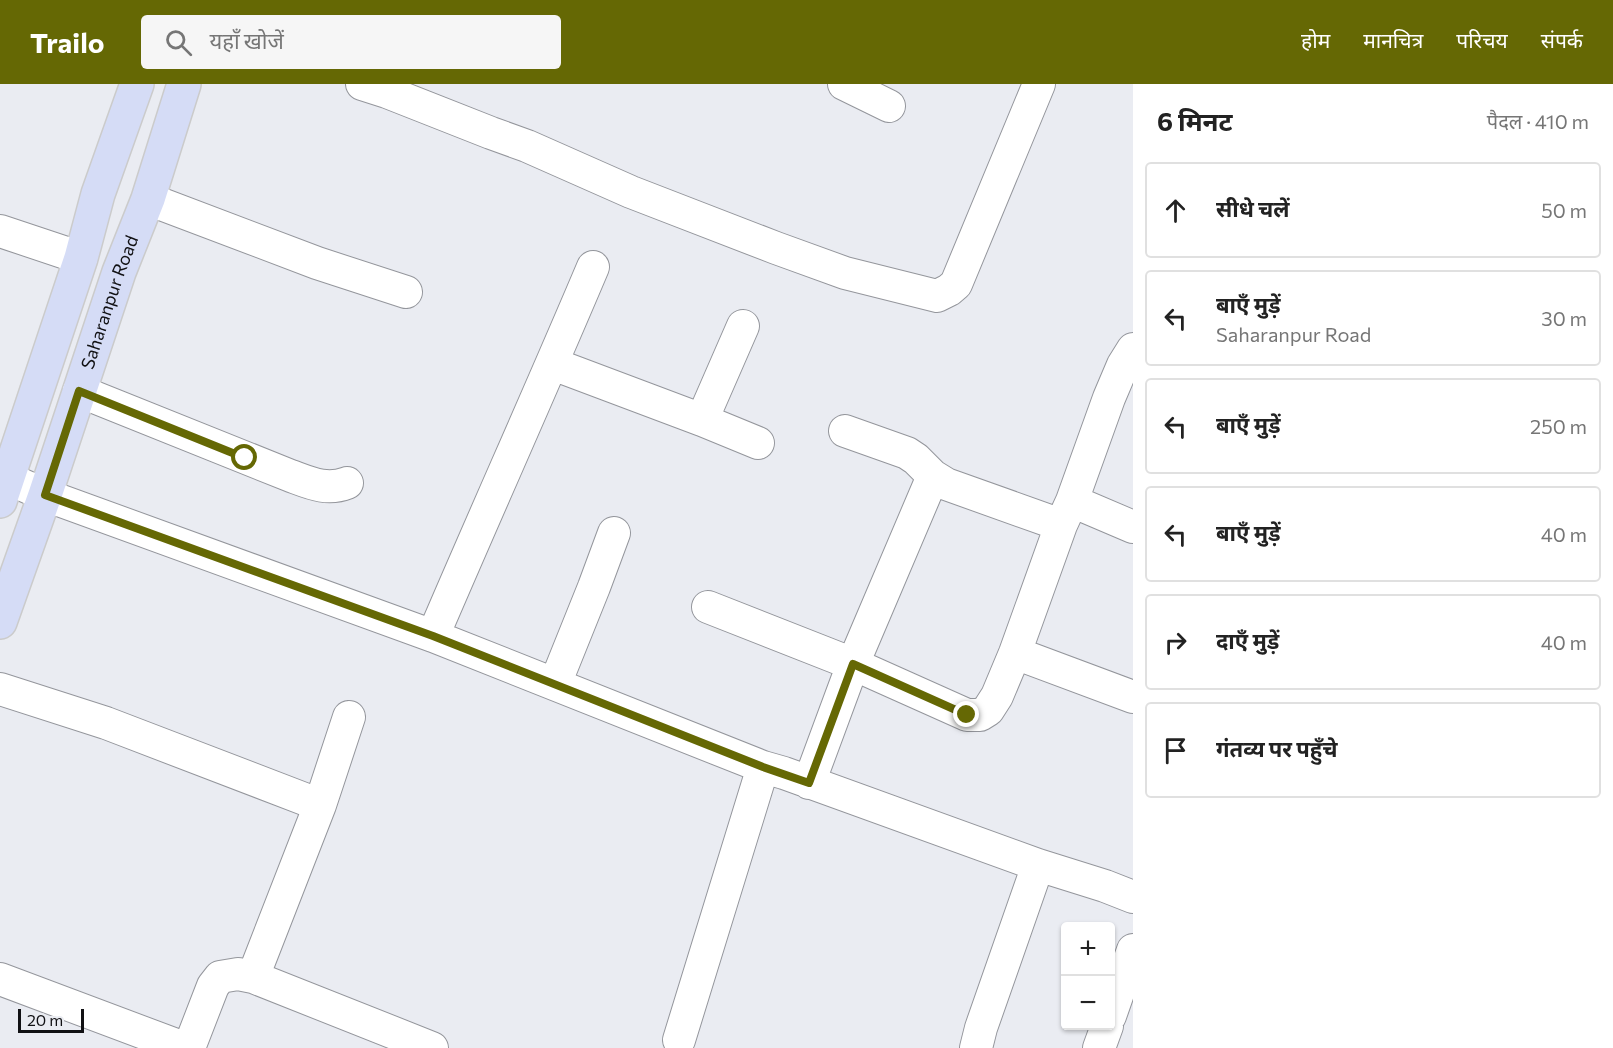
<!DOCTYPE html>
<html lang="hi">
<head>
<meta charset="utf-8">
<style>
	body { margin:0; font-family:Commissioner,"Noto Sans Devanagari",sans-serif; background:#f6f6f6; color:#222 }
	.controls { position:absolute; right:18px; bottom:18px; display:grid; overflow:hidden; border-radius:6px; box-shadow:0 2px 4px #0004 }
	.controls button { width:54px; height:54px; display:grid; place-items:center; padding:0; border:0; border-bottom:2px solid #e0e0e0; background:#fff; color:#222; font:30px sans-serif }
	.scale { position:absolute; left:18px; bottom:15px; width:66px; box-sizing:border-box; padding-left:6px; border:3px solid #111114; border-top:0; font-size:16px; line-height:21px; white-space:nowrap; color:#111114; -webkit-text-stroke:4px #eaecf2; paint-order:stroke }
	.stop { position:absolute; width:18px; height:18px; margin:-14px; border:4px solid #656804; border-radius:50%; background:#fff }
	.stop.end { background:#656804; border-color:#fff; box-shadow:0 2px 6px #0008 }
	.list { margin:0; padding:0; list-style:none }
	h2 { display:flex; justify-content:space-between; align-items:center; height:78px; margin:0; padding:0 24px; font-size:26px }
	h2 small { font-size:20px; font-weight:400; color:#767676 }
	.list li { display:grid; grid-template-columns:39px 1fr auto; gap:18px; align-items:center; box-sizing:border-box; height:96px; margin:0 12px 12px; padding:0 12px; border:2px solid #e0e0e0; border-radius:6px }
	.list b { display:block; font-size:22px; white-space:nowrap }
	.list p { margin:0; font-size:20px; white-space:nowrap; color:#767676 }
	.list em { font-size:20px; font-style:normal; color:#767676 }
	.icon { flex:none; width:33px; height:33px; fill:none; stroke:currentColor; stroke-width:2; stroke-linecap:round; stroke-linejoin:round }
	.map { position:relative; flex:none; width:1133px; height:964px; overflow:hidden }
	header { display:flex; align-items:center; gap:36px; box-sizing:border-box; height:84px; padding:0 30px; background:#656804; color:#fff }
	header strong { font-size:28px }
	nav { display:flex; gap:33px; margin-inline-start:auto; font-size:21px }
	.search { width:420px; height:54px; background:#f6f6f6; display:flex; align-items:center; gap:15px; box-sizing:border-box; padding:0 21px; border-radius:6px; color:#767676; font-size:22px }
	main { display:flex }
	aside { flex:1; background:#fff }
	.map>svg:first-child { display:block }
</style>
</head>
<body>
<header>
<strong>Trailo</strong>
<div class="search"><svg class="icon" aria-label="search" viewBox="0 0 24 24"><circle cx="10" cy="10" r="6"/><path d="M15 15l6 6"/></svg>यहाँ खोजें</div>
<nav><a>होम</a><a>मानचित्र</a><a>परिचय</a><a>संपर्क</a></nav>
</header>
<main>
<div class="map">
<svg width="1133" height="964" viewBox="0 0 1133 964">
	<rect width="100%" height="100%" fill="#eaecf2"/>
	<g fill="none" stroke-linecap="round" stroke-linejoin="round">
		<defs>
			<path id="minor" d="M 362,0 L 387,8 L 491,49 L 527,62 L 631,108 L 776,164 L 845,189 L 937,212 L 949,206 L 956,200 L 1039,0
				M 844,0 L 889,22
				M 148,115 L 317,179 L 406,208
				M 0,147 L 81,174
				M 553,280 L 702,336 L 758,359
				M 79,307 L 291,392 C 310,399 327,407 347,399
				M 702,336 L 743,242
				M 845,347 L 907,369 L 916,375 L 933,392 L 946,400 L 1061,441
				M 7,394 L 45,411 L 433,552 L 763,683 L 784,689 L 1038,781 L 1105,802 L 1133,813
				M 1072,417 L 1133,443
				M 708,523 L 853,580 L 967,631 L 980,631 L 988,626 L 997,612 L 1015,569 L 1061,441 L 1072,417 L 1109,314 L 1123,281 L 1133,265
				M 433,552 C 486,428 541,306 593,183
				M 1015,569 L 1133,613
				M 555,600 L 594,503 L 614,449
				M 0,605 L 106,639 L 320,721
				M 809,699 L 853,580 L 933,392
				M 253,893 L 320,721 L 349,633
				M 0,895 L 184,964
				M 1110,932 L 1133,866
				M 679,956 L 763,683
				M 189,964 L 213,902 L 220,893 L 238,890 L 253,893 L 432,964
				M 976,964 L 981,944 L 1038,781
				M 1099,964 L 1107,942"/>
			<g id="major">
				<path d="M 0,417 L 81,174 L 98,110 L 137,0"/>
				<path id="s1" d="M 0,538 L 45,411 L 119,188 L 148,115 L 184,0"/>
			</g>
		</defs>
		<use href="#minor" stroke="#94969c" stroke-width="34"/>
		<use href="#major" stroke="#cbcbcb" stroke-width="36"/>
		<use href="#minor" stroke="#fff" stroke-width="32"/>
		<use href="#major" stroke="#d5dcf6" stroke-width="33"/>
	</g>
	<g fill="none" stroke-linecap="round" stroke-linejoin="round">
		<path stroke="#656804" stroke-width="8" d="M 245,374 L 79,307 L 45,411 L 433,552 L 763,683 L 809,699 L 853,580 L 967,631"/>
	</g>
	<g text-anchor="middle" stroke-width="5" stroke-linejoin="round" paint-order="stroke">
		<g font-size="18" fill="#111114" stroke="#eaecf2">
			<text dy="6" stroke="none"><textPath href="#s1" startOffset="338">Saharanpur Road</textPath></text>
		</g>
	</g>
</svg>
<div class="controls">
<button>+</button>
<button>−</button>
</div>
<div class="scale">20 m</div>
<div class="stop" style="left:245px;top:374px"></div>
<div class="stop end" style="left:967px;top:631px"></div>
</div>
<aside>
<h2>6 मिनट<small>पैदल · 410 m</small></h2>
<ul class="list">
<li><svg class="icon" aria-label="ahead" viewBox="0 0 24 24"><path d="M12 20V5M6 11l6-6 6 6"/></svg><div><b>सीधे चलें</b></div><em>50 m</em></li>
<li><svg class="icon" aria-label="left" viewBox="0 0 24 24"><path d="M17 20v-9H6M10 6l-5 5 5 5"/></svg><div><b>बाएँ मुड़ें</b><p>Saharanpur Road</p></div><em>30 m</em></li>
<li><svg class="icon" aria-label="left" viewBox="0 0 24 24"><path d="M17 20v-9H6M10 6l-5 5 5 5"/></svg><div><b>बाएँ मुड़ें</b></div><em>250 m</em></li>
<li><svg class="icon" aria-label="left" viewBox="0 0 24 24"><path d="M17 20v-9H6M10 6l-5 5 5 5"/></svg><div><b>बाएँ मुड़ें</b></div><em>40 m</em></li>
<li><svg class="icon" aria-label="right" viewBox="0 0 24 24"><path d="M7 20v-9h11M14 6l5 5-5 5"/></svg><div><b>दाएँ मुड़ें</b></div><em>40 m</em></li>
<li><svg class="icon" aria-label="arrive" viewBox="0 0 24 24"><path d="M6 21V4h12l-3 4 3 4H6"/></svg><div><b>गंतव्य पर पहुँचे</b></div></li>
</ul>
</aside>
</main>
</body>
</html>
